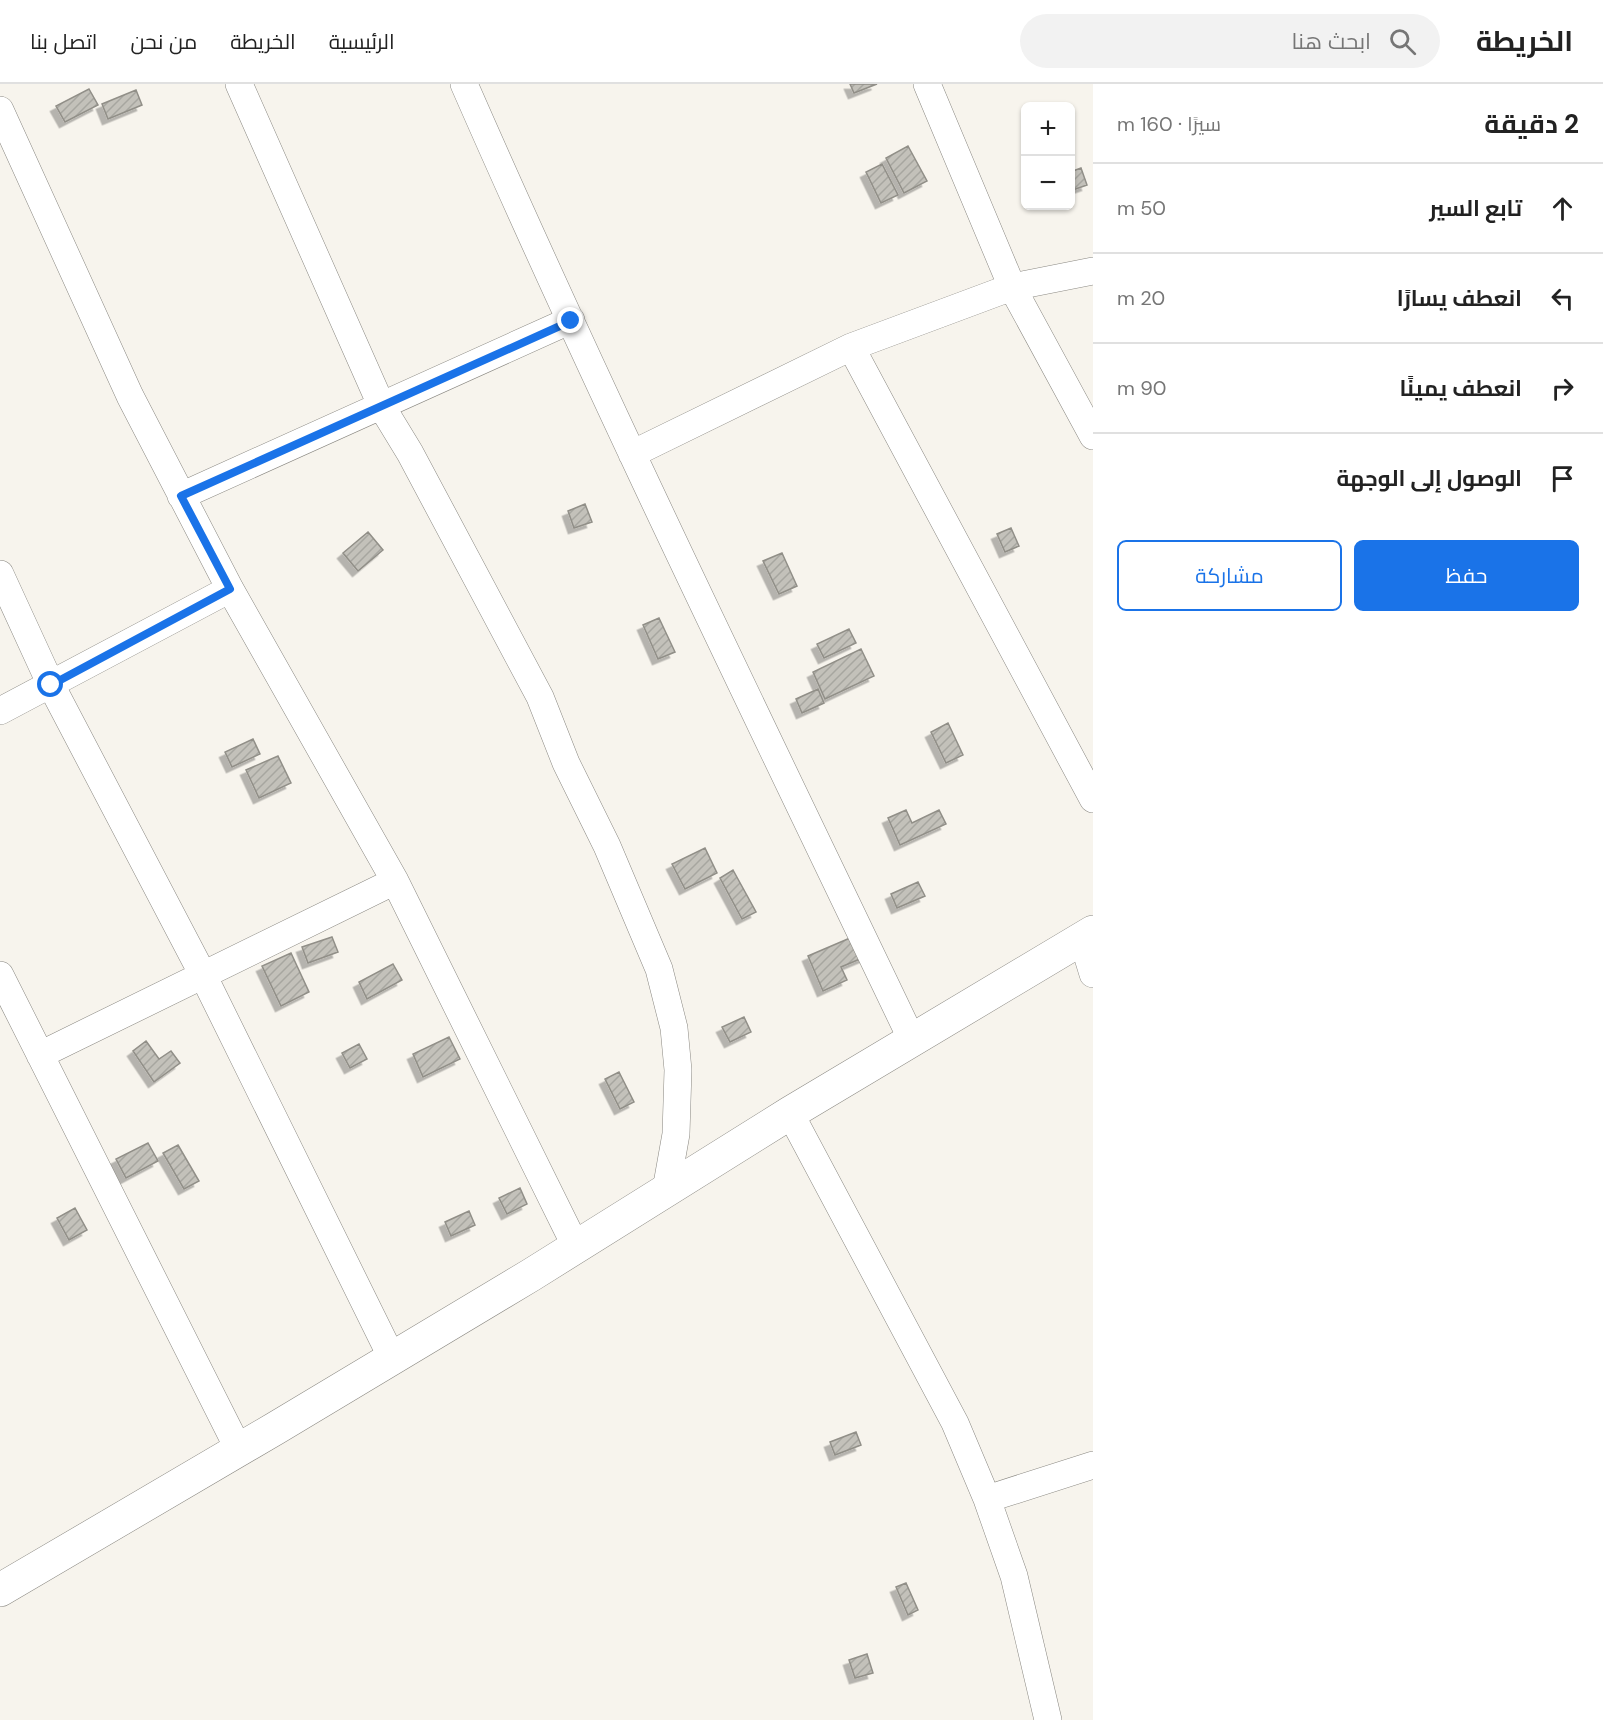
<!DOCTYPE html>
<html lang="ar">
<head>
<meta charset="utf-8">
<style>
	body { margin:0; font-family:"DM Sans",Cairo,sans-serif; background:#f2f2f2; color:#222; direction:rtl }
	.controls { position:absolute; right:18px; top:18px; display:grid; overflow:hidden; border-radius:9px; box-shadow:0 2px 4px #0004 }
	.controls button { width:54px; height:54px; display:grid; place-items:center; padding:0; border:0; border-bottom:2px solid #e0e0e0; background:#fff; color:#222; font:30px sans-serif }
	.stop { position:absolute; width:18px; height:18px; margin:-14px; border:4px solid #1a73e8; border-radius:50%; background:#fff }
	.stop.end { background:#1a73e8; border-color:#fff; box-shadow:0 2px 6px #0008 }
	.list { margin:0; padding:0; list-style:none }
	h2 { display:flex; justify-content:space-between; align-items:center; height:78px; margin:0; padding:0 24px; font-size:26px }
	h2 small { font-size:20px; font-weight:400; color:#767676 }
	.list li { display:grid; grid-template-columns:39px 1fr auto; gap:18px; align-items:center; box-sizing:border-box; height:90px; padding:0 24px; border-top:2px solid #e0e0e0 }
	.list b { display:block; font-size:22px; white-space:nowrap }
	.list em { font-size:20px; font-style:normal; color:#767676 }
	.actions { display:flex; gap:12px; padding:18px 24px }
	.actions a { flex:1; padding:14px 0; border:2px solid #1a73e8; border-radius:9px; text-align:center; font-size:21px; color:#1a73e8 }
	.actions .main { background:#1a73e8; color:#fff }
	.icon { flex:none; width:33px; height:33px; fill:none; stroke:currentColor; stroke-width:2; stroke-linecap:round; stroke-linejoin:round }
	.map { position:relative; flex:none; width:1093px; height:1636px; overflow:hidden; direction:ltr }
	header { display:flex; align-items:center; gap:36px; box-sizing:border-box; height:84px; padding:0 30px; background:#fff; border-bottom:2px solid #e0e0e0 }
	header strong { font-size:28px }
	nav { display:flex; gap:33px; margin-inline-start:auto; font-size:21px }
	.search { width:420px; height:54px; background:#f2f2f2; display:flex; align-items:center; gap:15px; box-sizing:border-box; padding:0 21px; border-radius:33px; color:#767676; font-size:22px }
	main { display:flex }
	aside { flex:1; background:#fff }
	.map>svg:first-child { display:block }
</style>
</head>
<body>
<header>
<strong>الخريطة</strong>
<div class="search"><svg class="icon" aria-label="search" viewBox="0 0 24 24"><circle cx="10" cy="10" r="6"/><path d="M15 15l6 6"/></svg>ابحث هنا</div>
<nav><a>الرئيسية</a><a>الخريطة</a><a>من نحن</a><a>اتصل بنا</a></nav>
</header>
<main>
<aside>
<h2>2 دقيقة<small>سيرًا · 160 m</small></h2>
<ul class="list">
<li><svg class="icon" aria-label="ahead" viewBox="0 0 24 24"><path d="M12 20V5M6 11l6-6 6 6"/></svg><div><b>تابع السير</b></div><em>50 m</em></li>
<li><svg class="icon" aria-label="left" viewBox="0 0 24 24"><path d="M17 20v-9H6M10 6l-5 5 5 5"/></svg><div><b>انعطف يسارًا</b></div><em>20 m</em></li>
<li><svg class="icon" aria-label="right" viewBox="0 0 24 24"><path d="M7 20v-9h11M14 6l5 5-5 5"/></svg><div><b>انعطف يمينًا</b></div><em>90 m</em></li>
<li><svg class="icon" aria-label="arrive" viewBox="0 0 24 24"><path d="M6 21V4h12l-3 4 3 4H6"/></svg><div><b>الوصول إلى الوجهة</b></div></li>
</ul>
<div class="actions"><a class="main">حفظ</a><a>مشاركة</a></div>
</aside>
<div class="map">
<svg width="1093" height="1636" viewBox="0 0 1093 1636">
	<defs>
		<pattern id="building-hatch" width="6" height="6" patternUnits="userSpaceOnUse" patternTransform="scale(1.5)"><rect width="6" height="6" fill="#c3c1ba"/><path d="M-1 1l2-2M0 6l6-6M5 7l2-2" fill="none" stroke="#a7a6a0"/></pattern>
		<filter id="shadow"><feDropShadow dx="-5.5" dy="5.5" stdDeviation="0" flood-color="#0004"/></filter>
	</defs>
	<rect width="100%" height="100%" fill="#f7f4ed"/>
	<path fill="url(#building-hatch)" stroke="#918f88" stroke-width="1.5" filter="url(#shadow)" d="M 850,0 L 877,0 L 854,9 Z
		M 89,5 L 98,21 L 65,38 L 56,22 Z
		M 136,6 L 142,21 L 108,35 L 102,20 Z
		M 908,62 L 927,97 L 904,109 L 886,74 Z
		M 882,80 L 898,111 L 881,119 L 866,88 Z
		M 1081,84 L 1087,101 L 1070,107 L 1070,88 Z
		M 585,420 L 592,438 L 574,444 L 568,427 Z
		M 1011,444 L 1019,462 L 1005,468 L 997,450 Z
		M 368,448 L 383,466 L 358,487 L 343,469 Z
		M 782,469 L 797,502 L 779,510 L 763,477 Z
		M 659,534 L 675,568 L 658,575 L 643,541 Z
		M 849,545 L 856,559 L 824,574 L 817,560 Z
		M 861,565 L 874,592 L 825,615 L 813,588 Z
		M 818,605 L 824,619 L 802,629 L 796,615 Z
		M 948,639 L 963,671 L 946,679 L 931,648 Z
		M 253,655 L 260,670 L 232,683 L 225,668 Z
		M 278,672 L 291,699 L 259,714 L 246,686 Z
		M 906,726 L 912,739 L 939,726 L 946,740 L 900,761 L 888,734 Z
		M 705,764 L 717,789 L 685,805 L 672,780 Z
		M 733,786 L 756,828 L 742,835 L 720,794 Z
		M 918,798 L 925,812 L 897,824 L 891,810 Z
		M 857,851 L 867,872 L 841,883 L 847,896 L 823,907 L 808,872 Z
		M 332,853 L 338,868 L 308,879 L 302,863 Z
		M 291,869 L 309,908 L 281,922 L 262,882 Z
		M 393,880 L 402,896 L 367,915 L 359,898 Z
		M 744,933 L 751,948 L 730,958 L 722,943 Z
		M 449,953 L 460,975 L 423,993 L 413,970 Z
		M 146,957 L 159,975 L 171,967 L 180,979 L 154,998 L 133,967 Z
		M 359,960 L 367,975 L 350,984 L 342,969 Z
		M 619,988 L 634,1018 L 620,1025 L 605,995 Z
		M 148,1059 L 158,1077 L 126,1094 L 116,1075 Z
		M 178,1061 L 199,1097 L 184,1105 L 163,1069 Z
		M 520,1104 L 527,1120 L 507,1130 L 499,1114 Z
		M 75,1124 L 87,1146 L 69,1156 L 57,1134 Z
		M 469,1127 L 475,1141 L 451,1152 L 445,1138 Z
		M 856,1348 L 861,1361 L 835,1371 L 830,1358 Z
		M 906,1499 L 918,1526 L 908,1531 L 896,1503 Z
		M 867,1570 L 873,1589 L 855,1594 L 849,1576 Z"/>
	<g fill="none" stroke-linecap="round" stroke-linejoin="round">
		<defs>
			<path id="street" d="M 239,0 L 382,323 L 410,369 L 540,613 L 566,679 L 607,762 L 659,885 L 674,944 L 678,986 L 676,1050 L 666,1106
				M 464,0 C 605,322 760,638 912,956
				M 927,0 L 1012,203 L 1093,352
				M 0,26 L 130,312 L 230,505 L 395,797 L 576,1163
				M 851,263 L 1093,715
				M 632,370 L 851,263 L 1012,203 L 1093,187
				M 181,412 L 571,236
				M 0,490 L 51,601 L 203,891 L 392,1274
				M 0,627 L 230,505
				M 1082,854 L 1093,890
				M 0,891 L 239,1366
				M 40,971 L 395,797
				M 790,1029 L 955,1339 L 987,1415 L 1014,1492 L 1048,1636
				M 987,1415 L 1093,1381"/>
			<path id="secondary" d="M 0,1506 L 276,1344 L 531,1191 L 790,1029 L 1093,848"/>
		</defs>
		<use href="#street" stroke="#8a8882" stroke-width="28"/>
		<use href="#secondary" stroke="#8a8882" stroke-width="34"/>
		<use href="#street" stroke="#fff" stroke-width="27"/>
		<use href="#secondary" stroke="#fff" stroke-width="33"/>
	</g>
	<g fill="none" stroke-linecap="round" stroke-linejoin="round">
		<path stroke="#1a73e8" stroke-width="8" d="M 51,601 L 230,505 L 181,412 L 571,237"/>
	</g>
</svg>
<div class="controls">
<button>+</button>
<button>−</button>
</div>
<div class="stop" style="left:51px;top:601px"></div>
<div class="stop end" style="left:571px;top:237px"></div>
</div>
</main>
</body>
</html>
